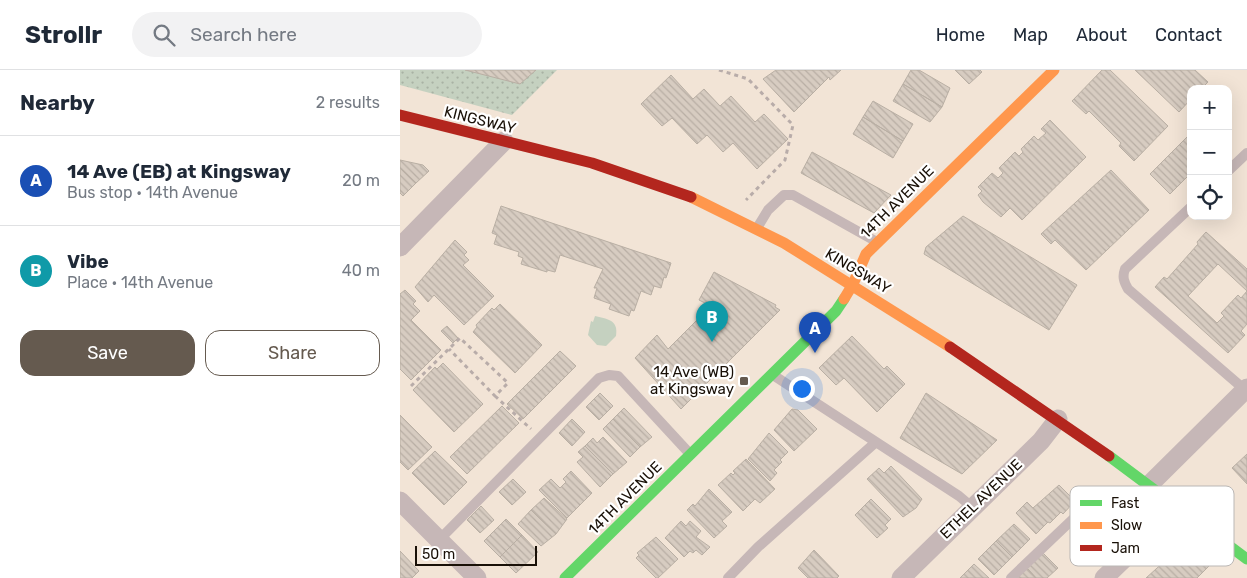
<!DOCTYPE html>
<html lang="en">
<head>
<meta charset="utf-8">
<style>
	body { margin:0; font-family:Rubik,sans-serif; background:#f2f2f3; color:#1f2937 }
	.controls { position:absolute; right:15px; top:15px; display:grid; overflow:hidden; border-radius:10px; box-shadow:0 5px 20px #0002 }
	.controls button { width:45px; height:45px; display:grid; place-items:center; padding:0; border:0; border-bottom:1px solid #e0e1e3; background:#fff; color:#1f2937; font:25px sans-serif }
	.scale { position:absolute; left:15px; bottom:12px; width:122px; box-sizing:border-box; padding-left:5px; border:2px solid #191007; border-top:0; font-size:14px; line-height:18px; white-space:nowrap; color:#191007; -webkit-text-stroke:4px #fff; paint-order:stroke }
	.you { position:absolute; left:401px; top:318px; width:18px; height:18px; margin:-12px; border:4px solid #fff; border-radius:50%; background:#1a73e8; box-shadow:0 0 0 8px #1a73e833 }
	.badge { display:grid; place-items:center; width:32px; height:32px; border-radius:50%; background:#655a4f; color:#fff; font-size:16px; font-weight:700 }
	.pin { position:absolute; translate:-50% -41px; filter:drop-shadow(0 1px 2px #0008) }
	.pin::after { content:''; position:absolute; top:26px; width:18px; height:15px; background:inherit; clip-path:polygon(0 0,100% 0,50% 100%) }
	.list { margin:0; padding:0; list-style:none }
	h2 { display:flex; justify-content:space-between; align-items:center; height:65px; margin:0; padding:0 20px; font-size:21px }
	h2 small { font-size:16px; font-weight:400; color:#747a83 }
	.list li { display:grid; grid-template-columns:32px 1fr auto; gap:15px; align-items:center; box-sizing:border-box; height:90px; padding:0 20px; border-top:1px solid #e0e1e3 }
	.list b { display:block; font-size:19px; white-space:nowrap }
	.list p { margin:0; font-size:16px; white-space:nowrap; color:#747a83 }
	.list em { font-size:16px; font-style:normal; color:#747a83 }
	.actions { display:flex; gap:10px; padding:15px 20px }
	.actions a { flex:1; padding:11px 0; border:1px solid #655a4f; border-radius:15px; text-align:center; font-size:18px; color:#655a4f }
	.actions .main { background:#655a4f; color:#fff }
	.icon { flex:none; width:28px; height:28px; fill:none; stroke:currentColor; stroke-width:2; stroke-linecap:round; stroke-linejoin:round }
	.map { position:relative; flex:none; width:847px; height:508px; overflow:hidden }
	header { display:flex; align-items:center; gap:30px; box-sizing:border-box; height:70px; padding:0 25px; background:#fff; border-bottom:1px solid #e0e1e3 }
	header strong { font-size:24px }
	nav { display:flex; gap:28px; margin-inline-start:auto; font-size:18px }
	.search { width:350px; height:45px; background:#f2f2f3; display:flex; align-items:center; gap:12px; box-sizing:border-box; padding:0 18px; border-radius:28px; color:#747a83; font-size:19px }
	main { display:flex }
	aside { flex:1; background:#fff }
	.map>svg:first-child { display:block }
</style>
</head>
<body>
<header>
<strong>Strollr</strong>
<div class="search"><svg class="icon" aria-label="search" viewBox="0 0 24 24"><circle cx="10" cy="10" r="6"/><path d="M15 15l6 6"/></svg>Search here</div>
<nav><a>Home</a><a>Map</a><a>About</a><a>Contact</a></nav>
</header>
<main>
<aside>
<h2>Nearby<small>2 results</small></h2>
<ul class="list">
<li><span class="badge" style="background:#1a4fb4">A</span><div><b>14 Ave (EB) at Kingsway</b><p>Bus stop · 14th Avenue</p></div><em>20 m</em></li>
<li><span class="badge" style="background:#0f9aa8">B</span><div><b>Vibe</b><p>Place · 14th Avenue</p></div><em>40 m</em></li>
</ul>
<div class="actions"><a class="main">Save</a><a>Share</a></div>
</aside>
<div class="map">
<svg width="847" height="508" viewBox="0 0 847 508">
	<defs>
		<pattern id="grass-dots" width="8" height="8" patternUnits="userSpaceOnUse" patternTransform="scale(1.25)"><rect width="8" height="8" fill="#c5d1c0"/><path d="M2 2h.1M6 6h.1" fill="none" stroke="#a9b2a4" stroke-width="1.8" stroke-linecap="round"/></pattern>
		<pattern id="building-back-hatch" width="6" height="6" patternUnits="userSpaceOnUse" patternTransform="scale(1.25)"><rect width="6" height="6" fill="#d7ccc1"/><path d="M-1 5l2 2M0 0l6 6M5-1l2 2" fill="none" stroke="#b8aea4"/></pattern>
	</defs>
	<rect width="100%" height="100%" fill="#f2e4d6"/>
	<path fill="url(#grass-dots)" d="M 0,0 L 157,0 L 112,45 L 0,15 Z"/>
	<path fill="#c5d1c0" d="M 195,246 C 206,249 219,249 216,266 L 206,276 L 197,275 L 188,265 L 191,251 L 193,252 Z"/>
	<path fill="url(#building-back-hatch)" stroke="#b9afa4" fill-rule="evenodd" d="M 65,0 L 136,0 L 120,14 Z
		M 376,0 L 441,0 L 430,10 L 429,7 L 394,42 L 363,9 Z
		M 511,0 L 519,0 L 550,18 L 542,37 L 503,14 Z
		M 555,0 L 580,0 L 582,2 L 569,14 Z
		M 702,0 L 710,0 L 768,56 L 734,91 L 719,76 L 721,73 L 689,41 L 686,44 L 672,31 Z
		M 735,0 L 795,0 L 808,12 L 801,19 L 791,19 L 791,29 L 779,42 Z
		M 271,5 L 293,29 L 304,19 L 320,36 L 331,26 L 355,52 L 364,44 L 388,69 L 357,99 L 333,73 L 323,82 L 307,65 L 297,74 L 272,48 L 262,56 L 241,34 Z
		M 503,14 L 542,37 L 530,52 L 493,31 Z
		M 473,31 L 513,54 L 503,71 L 463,47 Z
		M 463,47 L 503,71 L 493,88 L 453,64 Z
		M 650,50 L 686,87 L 622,150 L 610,138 L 601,147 L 583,132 L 578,125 L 582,121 L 578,117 L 592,103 L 598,108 L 603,103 L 599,98 L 615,82 L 619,86 L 623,82 L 621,79 L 634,66 L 638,70 L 646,63 L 641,59 Z
		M 790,64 L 791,103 L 770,124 L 750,104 Z
		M 412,82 L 491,125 L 474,143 L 401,103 Z
		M 0,90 L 23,95 L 29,101 L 16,113 L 0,98 Z
		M 0,98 L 16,113 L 3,126 L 0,123 Z
		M 711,100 L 749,140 L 686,200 L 655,170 L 651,174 L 641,164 Z
		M 101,136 L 271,193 L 266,208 L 264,207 L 261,218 L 254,216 L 251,225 L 241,221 L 234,241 L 231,240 L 229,246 L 209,239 L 211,234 L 194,228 L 197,218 L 194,218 L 203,199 L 160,185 L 155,202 L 147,200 L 147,202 L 121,194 L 123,188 L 118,186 L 119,182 L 94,174 L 97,165 L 92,163 Z
		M 563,146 L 677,215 L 649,260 L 524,184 L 526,177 Z
		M 806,162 L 847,199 L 847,254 L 841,261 L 845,265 L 828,283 L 755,217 L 764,207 L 767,209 L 798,174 L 797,172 ZM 818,194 L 847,221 L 841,228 L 838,225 L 821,243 L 824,246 L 817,253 L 788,226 Z
		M 55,170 L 67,182 L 64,185 L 69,190 L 63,195 L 94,226 L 64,255 L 34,225 L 28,232 L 15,217 Z
		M 314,202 L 376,235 L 375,237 L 380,240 L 281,339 L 235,288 L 257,265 L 268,279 L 300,247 L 307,234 L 299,230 Z
		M 5,220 L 16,231 L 13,234 L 20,241 L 11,250 L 41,280 L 11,310 L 0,299 L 0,224 Z
		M 100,234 L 142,275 L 115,303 L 73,262 L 77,257 L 76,255 L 92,238 L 94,240 Z
		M 47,256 L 58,268 L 53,273 L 41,261 Z
		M 452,266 L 484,299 L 487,296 L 505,314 L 477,342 L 444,308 L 436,315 L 419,298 Z
		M 160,281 L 176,296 L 123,349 L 107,334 Z
		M 43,293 L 83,334 L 54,362 L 13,320 L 35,297 L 37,299 Z
		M 200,323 L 213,336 L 199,350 L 186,337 Z
		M 526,323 L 597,370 L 562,404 L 500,368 Z
		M 102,336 L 119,353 L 67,404 L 50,387 Z
		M 224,338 L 252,367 L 240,377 L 213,349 Z
		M 392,339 L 398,340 L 417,359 L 394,381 L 374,360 Z
		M 0,345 L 32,377 L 8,400 L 0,392 Z
		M 172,349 L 185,362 L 172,376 L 159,363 Z
		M 213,349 L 240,377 L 230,387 L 203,359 Z
		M 369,363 L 388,382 L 380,390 L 382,392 L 374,400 L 377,403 L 370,411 L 348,389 Z
		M 203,367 L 227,392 L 213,404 L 185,376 L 193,368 L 197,373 Z
		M 185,376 L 213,404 L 200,417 L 177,392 L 183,387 L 178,382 Z
		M 35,381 L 67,412 L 44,435 L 12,403 Z
		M 847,384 L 847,414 L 832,398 Z
		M 346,389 L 375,419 L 360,433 L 355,429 L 343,441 L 318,415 L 331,403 L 333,405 L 335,403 L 333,401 Z
		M 491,396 L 522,429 L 516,438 L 503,447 L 467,409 L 479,398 L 484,403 Z
		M 171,401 L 192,423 L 167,448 L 139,420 L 151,409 L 160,418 L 166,412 L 163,409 Z
		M 113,409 L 126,422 L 112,435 L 99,422 Z
		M 659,415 L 675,431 L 663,444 L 661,442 L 650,453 L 648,452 L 636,464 L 616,443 L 627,432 L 633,438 Z
		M 309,419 L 332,442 L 322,451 L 327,456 L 314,468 L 287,440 L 293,434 L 295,436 Z
		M 144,428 L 167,449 L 156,464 L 131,440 Z
		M 471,429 L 491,449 L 485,455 L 488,458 L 477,468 L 455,445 Z
		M 81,436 L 94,450 L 80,463 L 67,450 Z
		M 131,440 L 156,464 L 141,476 L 118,454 Z
		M 106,449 L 122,465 L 100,487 L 84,471 Z
		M 281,451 L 286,456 L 290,451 L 301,461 L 296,467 L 310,477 L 302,485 L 296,480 L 293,483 L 290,481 L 284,487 L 265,468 Z
		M 614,454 L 630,469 L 612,487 L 596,471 Z
		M 122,465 L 138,482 L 116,503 L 100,487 Z
		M 256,467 L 278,489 L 258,508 L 256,508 L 236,488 L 239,485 L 237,483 Z
		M 596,471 L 612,487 L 594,505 L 578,489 Z
		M 787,471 L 813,492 L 797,508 L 746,508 Z
		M 414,480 L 439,506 L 437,508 L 408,508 L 398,498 Z
		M 0,481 L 19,501 L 12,508 L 0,508 Z
		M 643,483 L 658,498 L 647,508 L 636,508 L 626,497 Z
		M 574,494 L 589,508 L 560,508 Z
		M 626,497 L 636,508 L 617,508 Z"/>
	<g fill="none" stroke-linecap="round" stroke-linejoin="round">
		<path stroke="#b8aca9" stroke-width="3" stroke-dasharray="4 4" stroke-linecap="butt" d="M 319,0 L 348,9 L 393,55 L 385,90 L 346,130
			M 11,316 L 60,268 L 108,313 L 95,326 L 49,279
			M 95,326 L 131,359"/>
		<path stroke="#c6b7b7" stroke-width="10" d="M 828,101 L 847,83
			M 791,137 L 725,199 C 722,207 724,212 728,219 L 845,320
			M 357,158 L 368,140 L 384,125 L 393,125 L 477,172
			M 373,305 L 559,426 L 572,437
			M 39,470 L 199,308 L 209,305 L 218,306 L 290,384
			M 328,508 L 358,477 L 476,372
			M 611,508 L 674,448 L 720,471 L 730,481"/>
		<path stroke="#c6b7b7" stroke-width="19" d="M 0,177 L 104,71
			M 750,414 L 847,318
			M 0,431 L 77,508
			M 501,508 L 641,371 L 658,349
			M 704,508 L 759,455 L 776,434"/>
		<path stroke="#63d668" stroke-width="11" d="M 709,386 L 847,489
			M 165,508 L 436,241 L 444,229"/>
		<path stroke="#ff974d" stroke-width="11" d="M 291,127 L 384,173 L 550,277
			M 444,229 L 453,214 L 466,184 L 654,0"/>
		<path stroke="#b3261e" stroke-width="11" d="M 0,45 L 192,93 L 291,127
			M 550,277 L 709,386"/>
	</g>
	<rect fill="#655a4f" stroke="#fff" stroke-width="2" x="339" y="306" width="10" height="10" rx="2.5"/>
	<g text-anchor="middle" stroke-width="4.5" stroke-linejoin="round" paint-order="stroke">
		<g font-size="15" fill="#191007" stroke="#fff">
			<text transform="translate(80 50) rotate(14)" y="5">KINGSWAY</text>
			<text transform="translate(497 132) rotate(-45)" y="5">14TH AVENUE</text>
			<text transform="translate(458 201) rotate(31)" y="5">KINGSWAY</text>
			<text transform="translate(225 428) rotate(-45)" y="5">14TH AVENUE</text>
			<text transform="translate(581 429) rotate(-44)" y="5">ETHEL AVENUE</text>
		</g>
		<g font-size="15" fill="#191007" stroke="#fff" text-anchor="end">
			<text x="334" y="307">14 Ave (WB)<tspan x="334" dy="17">at Kingsway</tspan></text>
		</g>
	</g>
	<rect x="670" y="416" width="164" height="80" rx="8" fill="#fff" stroke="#bab7b5" stroke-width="1"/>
	<rect x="680" y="430" width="22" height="6" fill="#63d668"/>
	<rect x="680" y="452" width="22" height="7" fill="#ff974d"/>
	<rect x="680" y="475" width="22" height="6" fill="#b3261e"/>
	<g font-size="14" fill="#191007">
		<text x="711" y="438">Fast</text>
		<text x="711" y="460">Slow</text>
		<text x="711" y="483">Jam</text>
	</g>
</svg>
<div class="controls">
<button>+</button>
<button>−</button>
<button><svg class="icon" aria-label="locate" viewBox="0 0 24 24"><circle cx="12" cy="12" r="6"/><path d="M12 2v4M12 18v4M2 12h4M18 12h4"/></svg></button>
</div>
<div class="scale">50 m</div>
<div class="you"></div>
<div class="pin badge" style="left:415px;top:283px;background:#1a4fb4">A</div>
<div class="pin badge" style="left:312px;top:272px;background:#0f9aa8">B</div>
</div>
</main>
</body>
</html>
